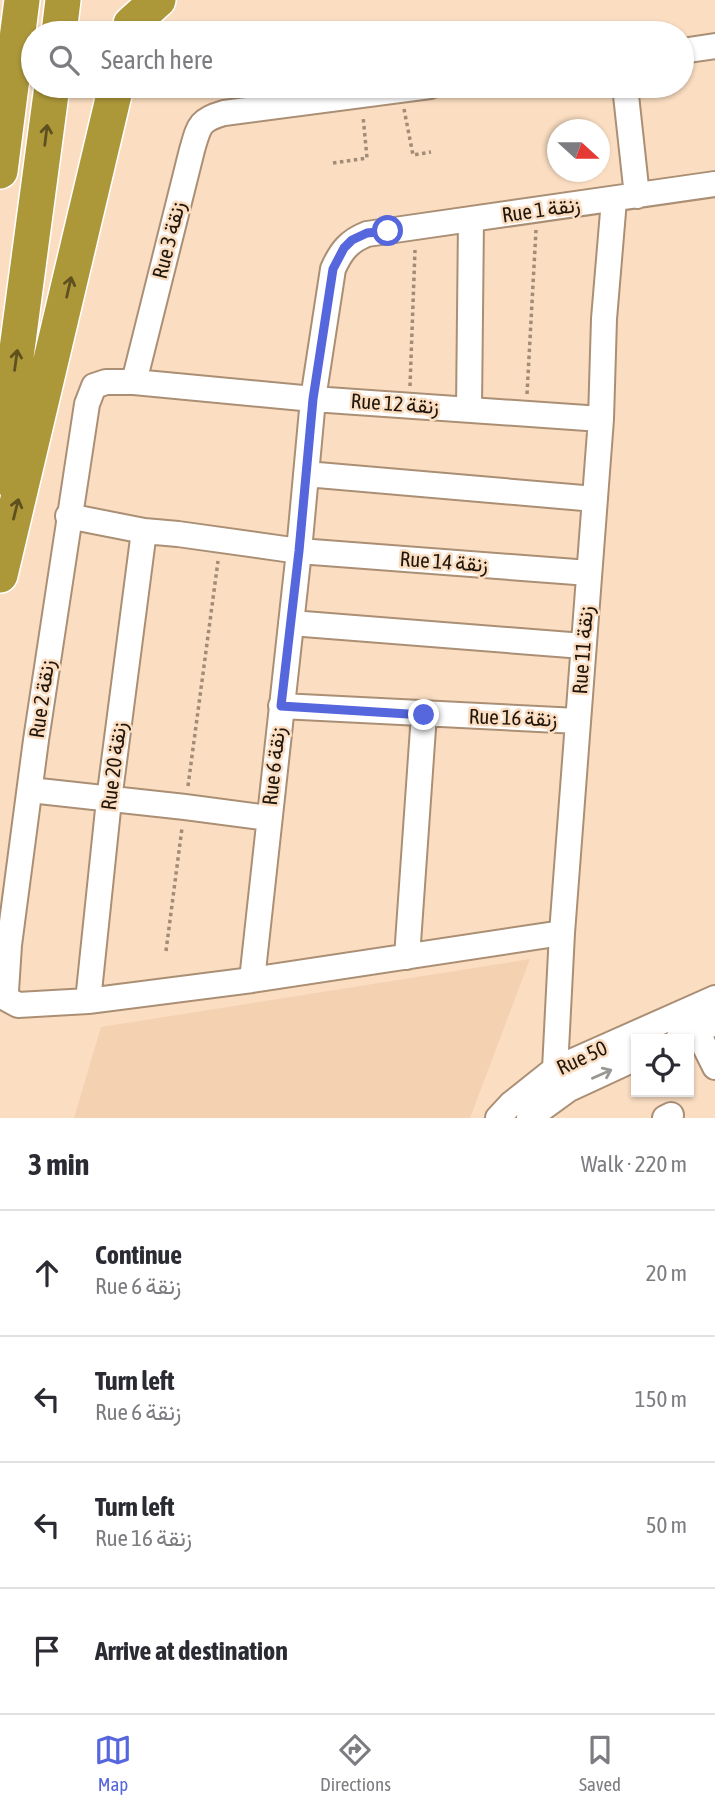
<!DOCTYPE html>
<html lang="en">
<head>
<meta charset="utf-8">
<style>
	body { margin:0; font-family:"Asap Condensed",Vazirmatn,sans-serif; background:#f7f7f7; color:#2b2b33 }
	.controls { position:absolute; right:21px; bottom:21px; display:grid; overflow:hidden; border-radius:0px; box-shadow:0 2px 5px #0004 }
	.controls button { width:63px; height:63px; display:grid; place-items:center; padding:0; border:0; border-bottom:2px solid #e1e1e2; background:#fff; color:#2b2b33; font:35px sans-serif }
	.compass { position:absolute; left:547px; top:119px; width:63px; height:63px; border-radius:50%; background:#fff; box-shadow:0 2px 5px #0004; rotate:111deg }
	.stop { position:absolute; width:21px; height:21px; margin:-16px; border:5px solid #5666dd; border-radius:50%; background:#fff }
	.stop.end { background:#5666dd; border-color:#fff; box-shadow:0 2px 7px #0008 }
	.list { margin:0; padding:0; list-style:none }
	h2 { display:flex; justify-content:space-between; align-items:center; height:91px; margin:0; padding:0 28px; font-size:30px }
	h2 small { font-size:23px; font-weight:400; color:#7c7c81 }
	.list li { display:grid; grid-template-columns:46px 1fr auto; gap:21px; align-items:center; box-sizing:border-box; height:126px; padding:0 28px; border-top:2px solid #e1e1e2 }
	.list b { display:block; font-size:26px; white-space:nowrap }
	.list p { margin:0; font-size:23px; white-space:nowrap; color:#7c7c81 }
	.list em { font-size:23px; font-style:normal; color:#7c7c81 }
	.icon { flex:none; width:38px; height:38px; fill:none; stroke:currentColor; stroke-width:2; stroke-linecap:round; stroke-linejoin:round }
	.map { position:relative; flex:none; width:715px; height:1118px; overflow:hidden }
	.search { position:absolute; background:#fff; box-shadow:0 2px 5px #0004; left:21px; right:21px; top:21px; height:77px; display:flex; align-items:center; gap:18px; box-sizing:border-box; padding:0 24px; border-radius:38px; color:#7c7c81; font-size:26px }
	.sheet { height:595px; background:#fff }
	nav { display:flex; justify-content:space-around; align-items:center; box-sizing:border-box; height:98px; border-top:2px solid #e1e1e2; background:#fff; font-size:19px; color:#7c7c81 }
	nav a { display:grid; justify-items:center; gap:4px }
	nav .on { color:#5666dd }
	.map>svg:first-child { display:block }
</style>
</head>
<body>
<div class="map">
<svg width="715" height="1118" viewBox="0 0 715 1118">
	<rect width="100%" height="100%" fill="#fbdec2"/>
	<path fill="#f3d1b1" d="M 530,959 L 470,1118 L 74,1118 L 101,1027 Z"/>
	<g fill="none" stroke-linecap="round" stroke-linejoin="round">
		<defs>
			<path id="minor" d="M 682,51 L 715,46
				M 625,86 L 637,196
				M 134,382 L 192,150 C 199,126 199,120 224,113 L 430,86
				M 469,409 L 471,220
				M 306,474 L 595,499
				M 68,516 L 144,531 L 178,534 L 299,551 L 589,573
				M 291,623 L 583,646
				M 281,706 L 578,721
				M 30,790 L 185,807 L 269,818
				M 562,933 L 252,980 L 88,1001 L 18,1005 L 7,999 L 6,991 L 9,945 L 36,740 L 87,404 L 94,386 L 106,382 L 134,382 L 313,399 L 601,419
				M 407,957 L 424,714
				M 252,980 L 299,551 L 313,399 L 333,269 C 341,251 349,241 367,234 L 715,184
				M 88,1001 L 109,800 L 144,531
				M 687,1011 L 715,1067
				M 678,1039 L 715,1023
				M 551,1100 L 555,1069 L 562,933 L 601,419 L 604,319 L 614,200
				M 498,1118 L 511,1104 L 555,1069 L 715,998
				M 529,1118 L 569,1089 L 636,1058
				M 665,1118 L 671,1115"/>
			<path id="highway" d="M 131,24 L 158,0
				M 59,33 L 63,0
				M 0,171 L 22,0
				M 0,477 L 52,86
				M 0,575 L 116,86"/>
		</defs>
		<use href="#minor" stroke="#aa8f75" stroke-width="28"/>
		<use href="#highway" stroke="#fff" stroke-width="38"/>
		<path stroke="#a18c77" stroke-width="3.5" stroke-dasharray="3.5 3.5" stroke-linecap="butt" d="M 404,109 L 413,155 L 431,152
			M 333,163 L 367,158 L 363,116
			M 410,386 L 415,250
			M 527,394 L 536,230
			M 188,786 L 218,561
			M 166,951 L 182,828"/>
		<use href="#minor" stroke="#fff" stroke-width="24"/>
		<use href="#highway" stroke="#ad9839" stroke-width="35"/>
	</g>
	<defs><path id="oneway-shaft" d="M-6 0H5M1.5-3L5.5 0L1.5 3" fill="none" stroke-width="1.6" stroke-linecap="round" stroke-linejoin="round" transform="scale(1.75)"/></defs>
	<g stroke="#5f5020">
		<use href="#oneway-shaft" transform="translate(46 135) rotate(-83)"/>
		<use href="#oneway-shaft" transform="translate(69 287) rotate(-77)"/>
		<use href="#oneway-shaft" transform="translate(16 360) rotate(-82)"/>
		<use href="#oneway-shaft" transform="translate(16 509) rotate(-76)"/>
	</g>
	<use stroke="#9a9691" href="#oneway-shaft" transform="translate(602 1074) rotate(-24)"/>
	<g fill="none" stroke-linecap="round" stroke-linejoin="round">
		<path stroke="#5666dd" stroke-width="9" d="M 388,231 L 367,233 L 352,240 L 344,248 L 333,269 L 313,399 L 299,551 L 281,706 L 424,715"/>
	</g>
	<g text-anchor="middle" stroke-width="5" stroke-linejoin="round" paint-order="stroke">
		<g font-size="21" fill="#1f150b" stroke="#fbdec2">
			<text transform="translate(541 210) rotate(-8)" y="7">Rue 1 زنقة</text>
			<text transform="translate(169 240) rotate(-76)" y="7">Rue 3 زنقة</text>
			<text transform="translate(395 404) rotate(4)" y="7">Rue 12 زنقة</text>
			<text transform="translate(444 562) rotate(4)" y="7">Rue 14 زنقة</text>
			<text transform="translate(583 650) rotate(-86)" y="7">Rue 11 زنقة</text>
			<text transform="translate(42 699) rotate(-82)" y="7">Rue 2 زنقة</text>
			<text transform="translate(513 718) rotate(2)" y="7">Rue 16 زنقة</text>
			<text transform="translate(114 766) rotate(-83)" y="7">Rue 20 زنقة</text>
			<text transform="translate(274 766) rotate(-84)" y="7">Rue 6 زنقة</text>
			<text transform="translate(582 1058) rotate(-25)" y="7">Rue 50</text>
		</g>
	</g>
</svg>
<div class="controls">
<button><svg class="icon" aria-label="locate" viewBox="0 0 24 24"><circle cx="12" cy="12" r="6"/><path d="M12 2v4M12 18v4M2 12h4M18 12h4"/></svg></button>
</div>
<svg class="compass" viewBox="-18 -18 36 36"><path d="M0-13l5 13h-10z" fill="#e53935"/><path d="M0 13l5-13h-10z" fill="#7c7c81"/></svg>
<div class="stop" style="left:388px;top:231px"></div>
<div class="stop end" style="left:424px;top:715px"></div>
<div class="search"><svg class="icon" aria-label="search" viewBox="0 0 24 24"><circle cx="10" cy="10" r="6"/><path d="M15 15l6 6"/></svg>Search here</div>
</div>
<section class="sheet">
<h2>3 min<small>Walk · 220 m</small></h2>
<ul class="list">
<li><svg class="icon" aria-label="ahead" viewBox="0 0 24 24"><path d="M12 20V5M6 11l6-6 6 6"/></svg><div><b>Continue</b><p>Rue 6 زنقة</p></div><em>20 m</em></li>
<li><svg class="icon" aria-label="left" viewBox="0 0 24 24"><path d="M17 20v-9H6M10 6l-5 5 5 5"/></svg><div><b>Turn left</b><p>Rue 6 زنقة</p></div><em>150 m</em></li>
<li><svg class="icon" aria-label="left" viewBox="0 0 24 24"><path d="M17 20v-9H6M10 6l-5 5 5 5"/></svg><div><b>Turn left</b><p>Rue 16 زنقة</p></div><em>50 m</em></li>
<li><svg class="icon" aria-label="arrive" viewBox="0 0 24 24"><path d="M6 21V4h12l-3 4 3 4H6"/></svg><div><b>Arrive at destination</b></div></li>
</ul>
</section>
<nav>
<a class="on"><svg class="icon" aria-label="map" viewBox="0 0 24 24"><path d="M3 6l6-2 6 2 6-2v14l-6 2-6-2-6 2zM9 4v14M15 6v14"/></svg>Map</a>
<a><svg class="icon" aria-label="directions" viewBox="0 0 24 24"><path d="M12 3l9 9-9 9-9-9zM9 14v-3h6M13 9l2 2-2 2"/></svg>Directions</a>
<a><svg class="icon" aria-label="saved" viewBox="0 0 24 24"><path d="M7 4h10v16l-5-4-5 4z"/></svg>Saved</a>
</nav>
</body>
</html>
